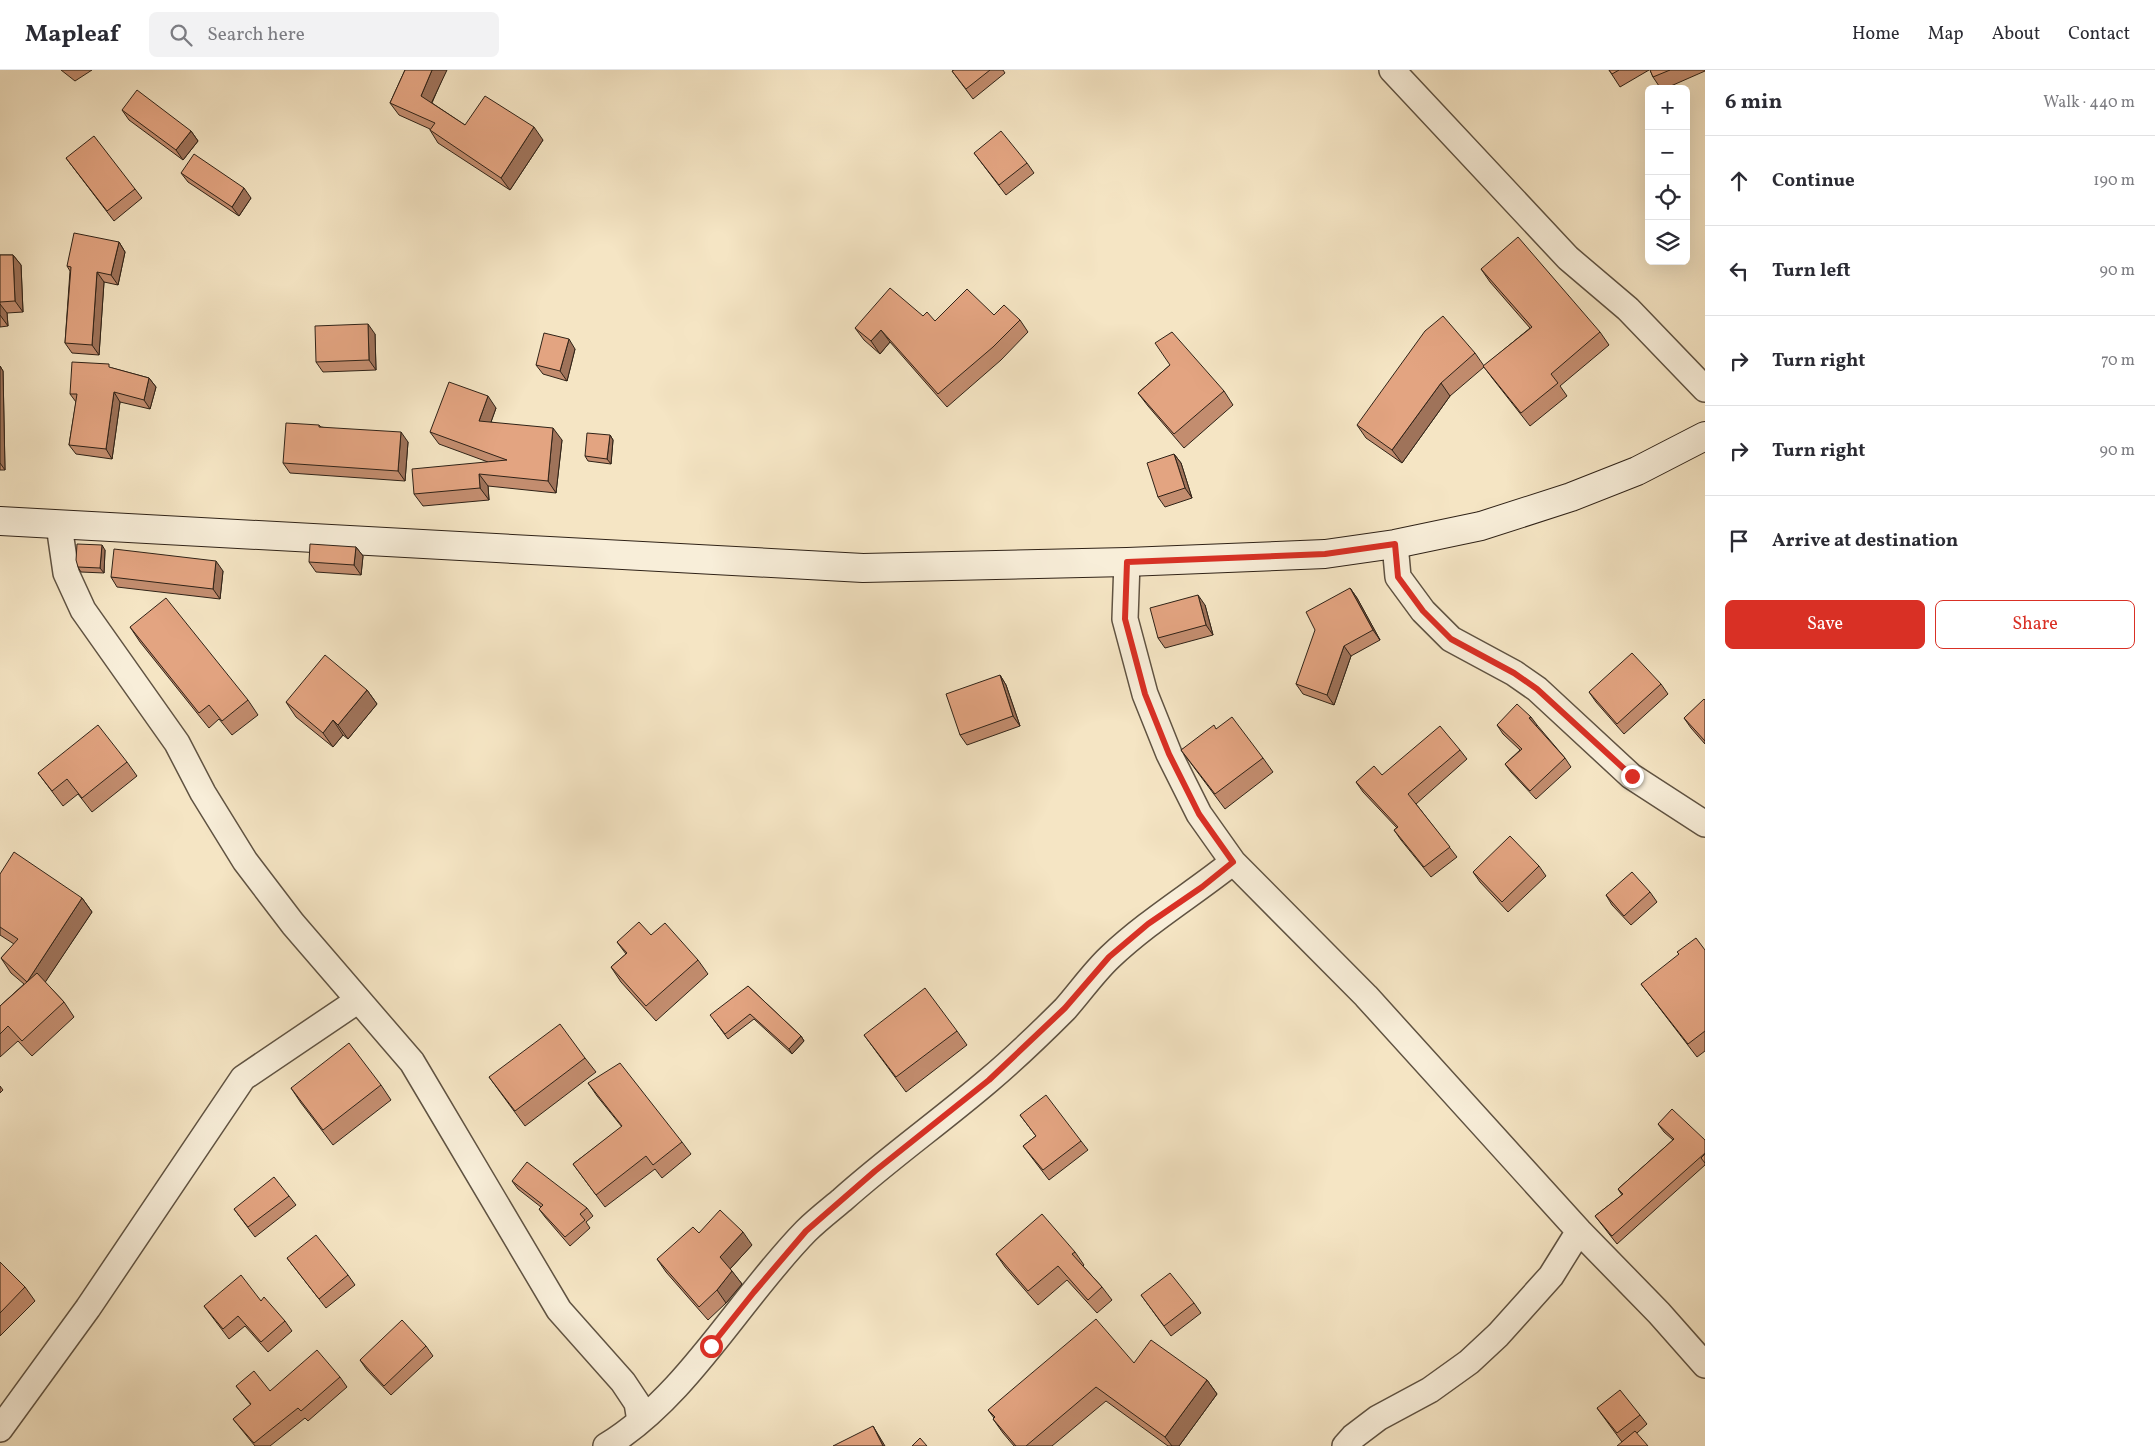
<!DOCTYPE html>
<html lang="en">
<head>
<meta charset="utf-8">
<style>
	body { margin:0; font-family:Vollkorn,serif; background:#f2f2f3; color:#2b2b33 }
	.controls { position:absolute; right:15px; top:15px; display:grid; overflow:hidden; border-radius:8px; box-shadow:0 5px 20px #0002 }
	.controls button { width:45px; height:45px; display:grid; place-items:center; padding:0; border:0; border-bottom:1px solid #e1e1e2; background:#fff; color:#2b2b33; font:25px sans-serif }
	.stop { position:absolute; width:15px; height:15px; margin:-11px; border:4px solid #d93025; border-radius:50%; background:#fff }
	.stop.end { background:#d93025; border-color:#fff; box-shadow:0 1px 5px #0008 }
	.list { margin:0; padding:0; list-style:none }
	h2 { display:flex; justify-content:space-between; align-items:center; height:65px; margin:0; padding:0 20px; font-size:21px }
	h2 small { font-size:16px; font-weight:400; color:#7c7c81 }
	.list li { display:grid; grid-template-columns:32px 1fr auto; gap:15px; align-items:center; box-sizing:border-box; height:90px; padding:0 20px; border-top:1px solid #e1e1e2 }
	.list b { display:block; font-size:19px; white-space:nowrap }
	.list em { font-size:16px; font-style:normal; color:#7c7c81 }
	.actions { display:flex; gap:10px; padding:15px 20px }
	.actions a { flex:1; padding:11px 0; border:1px solid #d93025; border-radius:8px; text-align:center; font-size:18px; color:#d93025 }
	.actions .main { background:#d93025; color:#fff }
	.icon { flex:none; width:28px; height:28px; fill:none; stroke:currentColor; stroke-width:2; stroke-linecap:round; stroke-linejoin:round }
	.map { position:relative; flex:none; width:1705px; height:1376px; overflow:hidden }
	header { display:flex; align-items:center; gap:30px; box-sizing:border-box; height:70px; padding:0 25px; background:#fff; border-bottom:1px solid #e1e1e2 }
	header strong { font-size:24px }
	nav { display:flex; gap:28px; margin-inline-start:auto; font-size:18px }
	.search { width:350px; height:45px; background:#f2f2f3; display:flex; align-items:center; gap:12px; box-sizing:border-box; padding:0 18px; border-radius:8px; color:#7c7c81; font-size:19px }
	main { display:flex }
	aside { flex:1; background:#fff }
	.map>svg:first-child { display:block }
</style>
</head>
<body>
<header>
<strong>Mapleaf</strong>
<div class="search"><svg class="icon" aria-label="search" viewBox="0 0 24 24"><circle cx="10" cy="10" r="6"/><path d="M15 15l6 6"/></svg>Search here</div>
<nav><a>Home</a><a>Map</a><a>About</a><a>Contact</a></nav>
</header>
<main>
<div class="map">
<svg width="1705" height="1376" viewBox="0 0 1705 1376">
	<rect width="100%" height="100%" fill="#f5e5c4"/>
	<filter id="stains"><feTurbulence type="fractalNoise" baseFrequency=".004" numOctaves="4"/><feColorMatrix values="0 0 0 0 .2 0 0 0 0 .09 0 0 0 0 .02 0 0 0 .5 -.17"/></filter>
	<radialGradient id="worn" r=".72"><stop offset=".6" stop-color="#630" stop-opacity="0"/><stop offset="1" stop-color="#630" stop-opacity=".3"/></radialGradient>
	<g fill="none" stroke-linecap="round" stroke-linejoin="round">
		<defs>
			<path id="street" d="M 1392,0 L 1568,188 L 1628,239 L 1705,319
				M 59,455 L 66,503 L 83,540 L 177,673 L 203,723 L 245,791 L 293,854 L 412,992 L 559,1240 L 623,1312 L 637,1333 L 640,1351
				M 1395,474 L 1398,507 L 1423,541 L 1451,569 L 1514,603 L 1537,619 L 1631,706 L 1705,754
				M 1127,492 L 1125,549 L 1145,624 L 1169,684 L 1199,744 L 1233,792 L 1366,926 L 1579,1161 L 1659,1243 L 1705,1295
				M 0,1359 L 88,1238 L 243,1008 L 357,931
				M 606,1376 C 687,1327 740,1228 806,1161 C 817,1150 830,1140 842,1130 C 889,1088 941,1051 989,1010 C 1015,988 1041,963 1065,939 C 1080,922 1094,902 1110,887 C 1148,851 1193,824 1233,792
				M 1345,1376 L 1353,1367 L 1378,1348 L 1430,1320 L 1469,1292 L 1498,1265 L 1551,1206 L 1579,1161"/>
			<path id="secondary" d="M 0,451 L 863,498 L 1127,492 L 1325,484 L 1395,474 L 1481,456 L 1571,427 L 1637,401 L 1705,366"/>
		</defs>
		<use href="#street" stroke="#605342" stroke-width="28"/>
		<use href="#secondary" stroke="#2f2217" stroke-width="30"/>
		<use href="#street" stroke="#f8eed9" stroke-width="25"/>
		<use href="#secondary" stroke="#f8eed9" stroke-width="28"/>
	</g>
	<path fill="#c38d6f" stroke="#2f2217" d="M 61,0 L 92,0 L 75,11 Z
		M 405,0 L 446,0 L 432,33 L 465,55 L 543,70 L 510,120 L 438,73 L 430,60 L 430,59 L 399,45 L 390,33 Z
		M 954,0 L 1003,0 L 1005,3 L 973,29 L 952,1 Z
		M 1609,0 L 1649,0 L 1620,17 Z
		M 1650,0 L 1705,0 L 1705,1 L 1664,19 L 1661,19 L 1653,7 Z
		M 122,40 L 191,61 L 198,71 L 183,90 L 129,50 Z
		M 974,83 L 1027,93 L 1034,103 L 1006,125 Z
		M 66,88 L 135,119 L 142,128 L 114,151 Z
		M 181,103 L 251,128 L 239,146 L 188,112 Z
		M 119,172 L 125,182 L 118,215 L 104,212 L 99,285 L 72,283 L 65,273 L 70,201 L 67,196 Z
		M 0,185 L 13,185 L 21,195 L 23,242 L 7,243 L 8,256 L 0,257 Z
		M 1481,199 L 1600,262 L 1609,275 L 1560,316 L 1567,326 L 1530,356 L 1493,309 L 1484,297 L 1450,326 L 1402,393 L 1366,368 L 1357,355 L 1475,283 L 1484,296 L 1530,258 L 1490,212 Z
		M 994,245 L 1020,250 L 1028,262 L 1001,290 L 947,337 L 890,272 L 880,284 L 864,270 L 855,258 L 923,246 L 935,251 Z
		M 375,264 L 376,300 L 323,302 L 316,292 Z
		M 575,279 L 567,311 L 543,304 L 536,295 Z
		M 1170,295 L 1224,321 L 1233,335 L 1184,378 L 1148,336 L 1138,323 Z
		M 0,296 L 3,301 L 5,400 L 0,400 Z
		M 112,298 L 149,308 L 156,317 L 150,339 L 120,332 L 112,389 L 76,384 L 69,375 L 76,332 L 70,324 Z
		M 496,338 L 491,352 L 562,370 L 556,423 L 488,416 L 489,430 L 423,436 L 414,424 L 488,392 L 439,374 L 430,362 Z
		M 319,355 L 321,357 L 408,372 L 405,411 L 290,403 L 283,393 Z
		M 610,365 L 613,370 L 611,394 L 588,391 L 585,386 Z
		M 1174,384 L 1181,393 L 1192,428 L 1165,437 L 1158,427 Z
		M 356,477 L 363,486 L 361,505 L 316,502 L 309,492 Z
		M 105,480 L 104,503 L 81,502 L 78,497 Z
		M 223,501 L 220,529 L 117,517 L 111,507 Z
		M 1350,518 L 1357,528 L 1380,570 L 1351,586 L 1334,635 L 1303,624 L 1296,614 Z
		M 1205,535 L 1213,565 L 1165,578 L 1158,568 Z
		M 130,557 L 248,630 L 258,645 L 232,665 L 219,649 L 209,658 L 140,572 Z
		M 1000,605 L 1006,615 L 1020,656 L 967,675 L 960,665 Z
		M 1661,614 L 1668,624 L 1624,664 L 1596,632 L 1589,622 Z
		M 367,620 L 377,634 L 348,669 L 343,665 L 333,677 L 296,647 L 286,632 Z
		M 1705,630 L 1705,674 L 1691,658 L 1684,648 Z
		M 1497,655 L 1537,655 L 1565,688 L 1571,697 L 1536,729 L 1511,702 L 1505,694 L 1520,680 L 1503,664 Z
		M 1216,659 L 1263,688 L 1273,702 L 1225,739 L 1181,680 Z
		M 1460,680 L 1467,689 L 1416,734 L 1457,787 L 1431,807 L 1401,770 L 1394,760 L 1397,758 L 1363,722 L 1356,712 L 1382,705 Z
		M 127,692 L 137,706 L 92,742 L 78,724 L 63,736 L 38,703 Z
		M 1539,796 L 1546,806 L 1508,842 L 1480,812 L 1473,802 Z
		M 0,804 L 82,828 L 92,842 L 45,912 L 64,932 L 74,947 L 32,986 L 18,971 L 0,987 L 0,936 L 24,914 L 11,903 L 1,888 L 14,874 L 0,865 Z
		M 1650,822 L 1657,832 L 1631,855 L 1612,835 L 1606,825 Z
		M 651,865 L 698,890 L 708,904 L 656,951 L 621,912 L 611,897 L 626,884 L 617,872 Z
		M 1705,880 L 1705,981 L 1697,987 L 1651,927 L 1641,914 Z
		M 748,916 L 801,966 L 804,971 L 792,984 L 754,949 L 728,969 L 714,950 Z
		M 957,961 L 967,975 L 906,1022 L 864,965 Z
		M 585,988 L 596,1002 L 525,1056 L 489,1007 Z
		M 588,1013 L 682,1072 L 691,1084 L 662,1108 L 655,1099 L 605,1137 L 573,1094 L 622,1057 L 597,1026 Z
		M 381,1015 L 391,1030 L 333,1075 L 301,1033 L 291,1018 Z
		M 0,1016 L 3,1020 L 0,1023 Z
		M 1020,1045 L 1081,1071 L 1088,1080 L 1049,1110 L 1023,1076 L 1036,1066 Z
		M 1658,1054 L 1705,1070 L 1705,1095 L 1617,1174 L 1595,1146 L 1622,1125 L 1618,1119 L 1673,1070 L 1664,1062 Z
		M 512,1111 L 587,1138 L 593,1146 L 586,1152 L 590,1158 L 570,1176 L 545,1147 L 539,1139 L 541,1137 L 518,1119 Z
		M 289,1126 L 296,1135 L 255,1167 L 234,1139 Z
		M 699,1163 L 752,1175 L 730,1199 L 742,1214 L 726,1233 L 708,1250 L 666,1202 L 657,1189 Z
		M 1075,1182 L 1084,1195 L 1083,1196 L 1102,1217 L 1112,1230 L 1097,1243 L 1067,1210 L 1038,1235 L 1005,1197 L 996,1184 Z
		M 287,1188 L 348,1205 L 355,1215 L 326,1238 Z
		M 0,1192 L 25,1217 L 35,1231 L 0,1266 Z
		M 1141,1225 L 1194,1233 L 1201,1243 L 1171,1266 Z
		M 261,1231 L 285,1251 L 292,1261 L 268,1282 L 245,1256 L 229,1269 L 204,1236 Z
		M 426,1276 L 433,1286 L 391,1325 L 367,1300 L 360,1290 Z
		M 1134,1293 L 1207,1310 L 1217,1324 L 1179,1376 L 1168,1376 L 1106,1331 L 1052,1376 L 1014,1376 L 1003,1363 L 993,1349 L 994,1348 L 988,1340 Z
		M 340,1307 L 347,1317 L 308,1351 L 305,1348 L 270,1376 L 255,1376 L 233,1349 L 251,1335 L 236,1316 L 270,1321 Z
		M 1597,1338 L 1640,1345 L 1647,1354 L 1637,1363 L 1622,1372 Z"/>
	<path fill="#9f735a" stroke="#2f2217" d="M 432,0 L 447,0 L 429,38 L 421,26 Z
		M 534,57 L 543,70 L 510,120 L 501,108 Z
		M 191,61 L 198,71 L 183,90 L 176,80 Z
		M 244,118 L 251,128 L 239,146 L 232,137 Z
		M 119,172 L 125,182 L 118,215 L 111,205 Z
		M 13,185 L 21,195 L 23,242 L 15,231 Z
		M 97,202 L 104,212 L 99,285 L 92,275 Z
		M 0,234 L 7,243 L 8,256 L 0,245 Z
		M 368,254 L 375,264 L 376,300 L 369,290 Z
		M 881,260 L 890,272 L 880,284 L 871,271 Z
		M 569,269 L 575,279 L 567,311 L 560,301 Z
		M 0,296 L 3,301 L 5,400 L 0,393 Z
		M 149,308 L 156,317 L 150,339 L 144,330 Z
		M 1441,313 L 1450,326 L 1402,393 L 1392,380 Z
		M 114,322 L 120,332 L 112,389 L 106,379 Z
		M 488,326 L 496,338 L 487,363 L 479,351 Z
		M 553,358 L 562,370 L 556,423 L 548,411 Z
		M 401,362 L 408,372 L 405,411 L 398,401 Z
		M 610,365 L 613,370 L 611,394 L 607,389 Z
		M 1174,384 L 1181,393 L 1192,428 L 1185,418 Z
		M 479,404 L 488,416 L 489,430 L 480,418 Z
		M 102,475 L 105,480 L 104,503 L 100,498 Z
		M 356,477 L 363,486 L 361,505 L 354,495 Z
		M 216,491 L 223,501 L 220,529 L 213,519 Z
		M 1350,518 L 1357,528 L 1380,570 L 1373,560 Z
		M 1198,525 L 1205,535 L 1213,565 L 1206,555 Z
		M 1344,576 L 1351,586 L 1334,635 L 1327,625 Z
		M 1000,605 L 1006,615 L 1020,656 L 1013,646 Z
		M 367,620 L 377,634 L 348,669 L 338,655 Z
		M 1531,647 L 1537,655 L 1536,657 L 1529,648 Z
		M 333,650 L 343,665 L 333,677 L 323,663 Z
		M 82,828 L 92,842 L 36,926 L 27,912 Z
		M 801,966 L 804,971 L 792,984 L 789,979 Z
		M 743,1162 L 752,1175 L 729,1200 L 720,1187 Z
		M 732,1201 L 742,1214 L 726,1233 L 717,1220 Z
		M 1207,1310 L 1217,1324 L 1179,1376 L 1172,1376 L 1165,1367 Z
		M 873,1356 L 885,1376 L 883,1376 Z"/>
	<path fill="#e3a481" stroke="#2f2217" d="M 405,0 L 432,0 L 421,26 L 465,55 L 485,26 L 534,57 L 501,108 L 430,60 L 435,53 L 390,33 Z
		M 954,0 L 990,0 L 966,19 L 952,1 Z
		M 1609,0 L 1619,0 L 1612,4 Z
		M 1650,0 L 1670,0 L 1653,7 Z
		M 137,20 L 191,61 L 176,80 L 122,40 Z
		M 1001,61 L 1027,93 L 999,115 L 974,83 Z
		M 94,66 L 135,119 L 107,141 L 66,88 Z
		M 194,84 L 244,118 L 232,137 L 181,103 Z
		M 74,163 L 119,172 L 111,205 L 97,202 L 92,275 L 65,273 L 71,197 L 67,196 Z
		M 1518,167 L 1600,262 L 1551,304 L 1558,313 L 1521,343 L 1483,296 L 1532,257 L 1481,199 Z
		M 0,185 L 13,185 L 15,231 L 0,232 Z
		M 890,218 L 923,246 L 927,242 L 935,251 L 967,219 L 994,245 L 1004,235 L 1020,250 L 993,277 L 938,324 L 881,260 L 871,271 L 855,258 Z
		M 1443,246 L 1475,283 L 1441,313 L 1392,380 L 1357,355 L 1425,261 Z
		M 368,254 L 369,290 L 316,292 L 315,256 Z
		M 1172,262 L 1224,321 L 1174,364 L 1138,323 L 1170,295 L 1155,273 Z
		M 544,263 L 569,269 L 560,301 L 536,295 Z
		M 72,292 L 109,294 L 109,297 L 149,308 L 144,330 L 114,322 L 106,379 L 69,375 L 77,324 L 70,324 Z
		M 449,312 L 488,326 L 479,351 L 553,358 L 548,411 L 479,404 L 480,418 L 414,424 L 412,399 L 507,390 L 430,362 Z
		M 286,353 L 319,355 L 319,357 L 401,362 L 398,401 L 283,393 Z
		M 587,363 L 610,365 L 607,389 L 585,386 Z
		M 1174,384 L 1185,418 L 1158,427 L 1147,393 Z
		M 77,474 L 102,475 L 100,498 L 78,497 L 76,490 Z
		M 310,474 L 356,477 L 354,495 L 309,492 Z
		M 114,479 L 216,491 L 213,519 L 111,507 Z
		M 1350,518 L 1373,560 L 1344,576 L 1327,625 L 1296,614 L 1315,560 L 1306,542 Z
		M 1198,525 L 1206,555 L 1158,568 L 1150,538 Z
		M 166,528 L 248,630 L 222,651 L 209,635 L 199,643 L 130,557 Z
		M 1632,583 L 1661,614 L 1617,654 L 1589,622 Z
		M 325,585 L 367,620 L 338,655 L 333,650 L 323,663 L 286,632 Z
		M 1000,605 L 1013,646 L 960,665 L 946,624 Z
		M 1704,629 L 1705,630 L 1705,671 L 1684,648 Z
		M 1517,634 L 1531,647 L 1529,648 L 1565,688 L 1530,721 L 1505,694 L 1522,679 L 1497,655 Z
		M 1232,647 L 1263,688 L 1215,724 L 1181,680 L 1214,655 L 1216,659 Z
		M 98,655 L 127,692 L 82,728 L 67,709 L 52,721 L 38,703 Z
		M 1440,656 L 1460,680 L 1408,724 L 1450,777 L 1424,797 L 1394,760 L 1398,757 L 1356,712 L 1374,696 L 1382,705 Z
		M 1510,766 L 1539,796 L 1502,832 L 1473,802 Z
		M 14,782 L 82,828 L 27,912 L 1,888 L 18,869 L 0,857 L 0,804 Z
		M 1632,802 L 1650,822 L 1624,846 L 1606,825 Z
		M 639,852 L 651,865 L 665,853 L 698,890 L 646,936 L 611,897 L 627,883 L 617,872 Z
		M 1696,868 L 1705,880 L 1705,961 L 1688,974 L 1641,914 L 1679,884 L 1677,882 Z
		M 37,903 L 64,932 L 22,971 L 8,956 L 0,964 L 0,936 Z
		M 748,916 L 801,966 L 789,979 L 750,944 L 725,964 L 710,945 Z
		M 925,918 L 957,961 L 896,1007 L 864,965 Z
		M 560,954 L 585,988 L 515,1041 L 489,1007 Z
		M 349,973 L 381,1015 L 323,1060 L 291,1018 Z
		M 620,993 L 682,1072 L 653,1095 L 646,1086 L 596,1125 L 573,1094 L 622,1056 L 588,1013 Z
		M 1046,1025 L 1081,1071 L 1043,1100 L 1023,1076 L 1036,1066 L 1020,1045 Z
		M 1672,1039 L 1705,1070 L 1705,1083 L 1612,1166 L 1595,1146 L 1623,1124 L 1618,1119 L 1674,1069 L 1658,1054 Z
		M 1705,1084 L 1705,1093 L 1701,1088 Z
		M 527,1092 L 587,1138 L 580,1144 L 585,1150 L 565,1167 L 539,1139 L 543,1135 L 512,1111 Z
		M 274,1107 L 289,1126 L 248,1157 L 234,1139 Z
		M 720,1140 L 743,1162 L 720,1187 L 732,1201 L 717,1220 L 699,1237 L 657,1189 L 693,1157 L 699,1163 Z
		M 1042,1144 L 1075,1182 L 1072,1184 L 1102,1217 L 1088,1230 L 1058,1196 L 1028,1221 L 996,1184 Z
		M 316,1165 L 348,1205 L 319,1229 L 287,1188 Z
		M 0,1192 L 25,1217 L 0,1243 Z
		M 1170,1203 L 1194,1233 L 1164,1256 L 1141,1225 Z
		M 241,1205 L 261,1231 L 264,1227 L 285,1251 L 261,1272 L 238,1246 L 223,1259 L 204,1236 Z
		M 1096,1249 L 1134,1293 L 1151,1270 L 1207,1310 L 1165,1367 L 1096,1317 L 1026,1376 L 1016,1376 L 993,1349 L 995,1347 L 988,1340 Z
		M 402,1250 L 426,1276 L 384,1316 L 360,1290 Z
		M 317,1280 L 340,1307 L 301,1341 L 298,1338 L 254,1373 L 233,1349 L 251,1334 L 236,1316 L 254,1301 L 270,1321 Z
		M 1620,1320 L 1640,1345 L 1617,1363 L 1597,1338 Z
		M 873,1356 L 883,1376 L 833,1376 Z
		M 1635,1361 L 1648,1376 L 1617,1376 Z
		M 920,1368 L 927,1376 L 912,1376 Z"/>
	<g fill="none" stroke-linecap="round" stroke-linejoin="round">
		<path stroke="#d93025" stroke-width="6" d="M 711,1276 L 754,1222 L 806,1161 L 875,1101 L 989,1010 L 1065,938 L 1109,887 L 1148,854 L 1202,817 L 1233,792 L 1199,744 L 1169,684 L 1145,624 L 1125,549 L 1127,492 L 1325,484 L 1395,474 L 1398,507 L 1423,541 L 1451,569 L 1514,603 L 1537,619 L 1632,706"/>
	</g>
	<rect width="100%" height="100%" filter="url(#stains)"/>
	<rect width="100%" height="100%" fill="url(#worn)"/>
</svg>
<div class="controls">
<button>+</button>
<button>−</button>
<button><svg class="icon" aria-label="locate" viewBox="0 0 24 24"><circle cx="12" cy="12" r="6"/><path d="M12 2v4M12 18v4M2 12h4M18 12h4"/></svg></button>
<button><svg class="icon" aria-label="layers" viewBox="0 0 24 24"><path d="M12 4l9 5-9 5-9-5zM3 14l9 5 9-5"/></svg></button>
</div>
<div class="stop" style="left:711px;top:1276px"></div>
<div class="stop end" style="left:1632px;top:706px"></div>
</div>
<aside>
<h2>6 min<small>Walk · 440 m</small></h2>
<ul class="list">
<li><svg class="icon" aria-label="ahead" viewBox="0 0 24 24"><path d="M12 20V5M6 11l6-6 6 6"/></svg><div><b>Continue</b></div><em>190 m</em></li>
<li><svg class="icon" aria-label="left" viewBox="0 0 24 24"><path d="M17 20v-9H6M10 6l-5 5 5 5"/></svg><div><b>Turn left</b></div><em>90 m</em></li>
<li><svg class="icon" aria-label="right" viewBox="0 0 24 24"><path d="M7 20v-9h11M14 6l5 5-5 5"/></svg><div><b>Turn right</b></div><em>70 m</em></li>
<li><svg class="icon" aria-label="right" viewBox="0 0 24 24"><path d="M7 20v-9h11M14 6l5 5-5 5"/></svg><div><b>Turn right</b></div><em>90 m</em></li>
<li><svg class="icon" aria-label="arrive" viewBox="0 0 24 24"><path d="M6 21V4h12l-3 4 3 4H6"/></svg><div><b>Arrive at destination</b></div></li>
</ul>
<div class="actions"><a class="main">Save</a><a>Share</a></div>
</aside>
</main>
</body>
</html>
